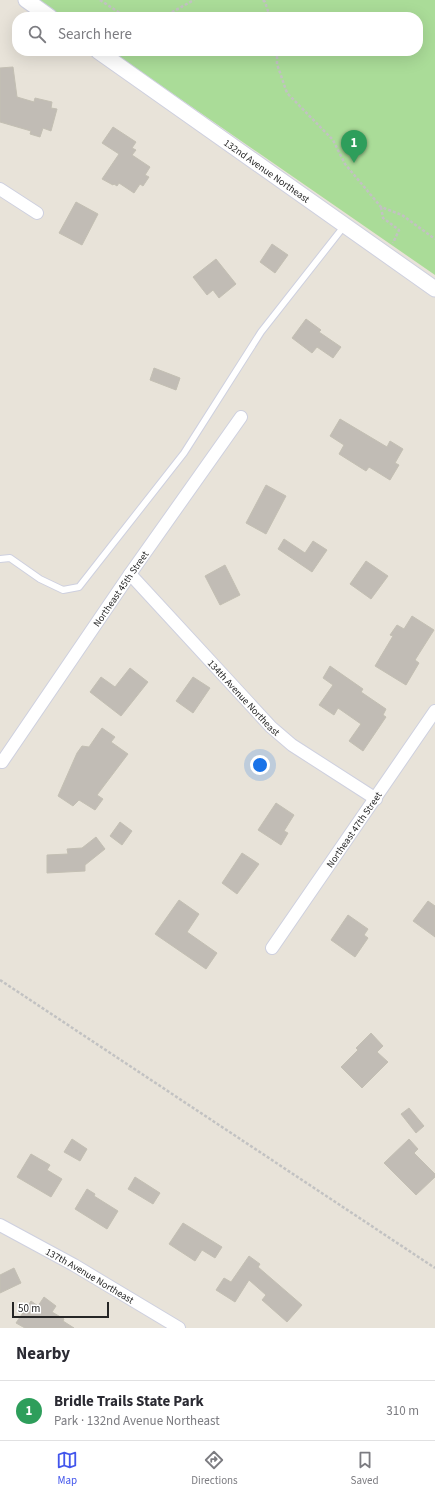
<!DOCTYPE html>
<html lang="en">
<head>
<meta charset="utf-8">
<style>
	body { margin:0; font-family:"Source Sans 3",sans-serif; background:#f7f7f7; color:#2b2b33 }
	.scale { position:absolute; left:12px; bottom:10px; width:97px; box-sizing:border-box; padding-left:4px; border:2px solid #262626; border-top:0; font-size:11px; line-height:14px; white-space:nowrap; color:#262626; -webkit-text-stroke:3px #fff; paint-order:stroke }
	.you { position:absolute; left:260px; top:765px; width:14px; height:14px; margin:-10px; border:3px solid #fff; border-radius:50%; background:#1a73e8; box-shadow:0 0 0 6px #1a73e833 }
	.badge { display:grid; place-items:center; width:26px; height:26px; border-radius:50%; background:#4255ec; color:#fff; font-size:13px; font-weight:700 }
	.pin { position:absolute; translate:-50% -33px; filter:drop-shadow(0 1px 2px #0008) }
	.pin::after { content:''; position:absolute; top:21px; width:14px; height:12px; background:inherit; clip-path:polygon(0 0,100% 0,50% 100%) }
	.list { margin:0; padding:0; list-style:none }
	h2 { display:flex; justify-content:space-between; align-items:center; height:52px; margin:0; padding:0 16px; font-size:17px }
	h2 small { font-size:13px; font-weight:400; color:#7c7c81 }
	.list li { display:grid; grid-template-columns:26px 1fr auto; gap:12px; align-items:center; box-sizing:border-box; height:60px; padding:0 16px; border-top:1px solid #e1e1e2 }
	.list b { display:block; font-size:15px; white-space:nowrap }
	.list p { margin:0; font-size:13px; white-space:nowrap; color:#7c7c81 }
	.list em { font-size:13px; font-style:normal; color:#7c7c81 }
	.icon { flex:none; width:22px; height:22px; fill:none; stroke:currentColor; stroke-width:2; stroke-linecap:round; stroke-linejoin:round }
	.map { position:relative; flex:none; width:435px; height:1328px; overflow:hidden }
	.search { position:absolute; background:#fff; box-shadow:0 4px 16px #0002; left:12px; right:12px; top:12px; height:44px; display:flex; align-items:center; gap:10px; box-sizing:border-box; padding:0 14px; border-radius:16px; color:#7c7c81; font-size:15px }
	.sheet { height:112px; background:#fff }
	nav { display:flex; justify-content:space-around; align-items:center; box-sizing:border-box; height:56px; border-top:1px solid #e1e1e2; background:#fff; font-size:11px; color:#7c7c81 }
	nav a { display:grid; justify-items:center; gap:2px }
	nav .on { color:#4255ec }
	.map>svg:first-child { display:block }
</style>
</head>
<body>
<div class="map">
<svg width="435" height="1328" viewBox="0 0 435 1328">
	<rect width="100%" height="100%" fill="#e8e3d9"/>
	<path fill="#aadc98" d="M 38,0 L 435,0 L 435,275 L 111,51 L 418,51 L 418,17 L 62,17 Z"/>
	<path fill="#c1bcb5" stroke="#c3bfb3" d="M 13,67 L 17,97 L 34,102 L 35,98 L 52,102 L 51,108 L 57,109 L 51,131 L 43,128 L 40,137 L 30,134 L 31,131 L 0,122 L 0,68 Z
		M 113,127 L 136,142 L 132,148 L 136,150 L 132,155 L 150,167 L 145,175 L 149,177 L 143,186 L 140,184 L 134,193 L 119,183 L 117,186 L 114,184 L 113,185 L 102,179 L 119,154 L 102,143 Z
		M 76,202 L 98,214 L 82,245 L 59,233 Z
		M 272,244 L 288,255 L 275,273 L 260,262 Z
		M 216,259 L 236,284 L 219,298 L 213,290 L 207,295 L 193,277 Z
		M 306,319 L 321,330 L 319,332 L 341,347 L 333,358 L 317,347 L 312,353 L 292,338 Z
		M 154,368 L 180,378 L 176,390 L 150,380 Z
		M 340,419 L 387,447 L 390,441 L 403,449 L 395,463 L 399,465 L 390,480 L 369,467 L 366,471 L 339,454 L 344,445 L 330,436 Z
		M 266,485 L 286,496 L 266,534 L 246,523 Z
		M 284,539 L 305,553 L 313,541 L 327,550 L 312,572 L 278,549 Z
		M 366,561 L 388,576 L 371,599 L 350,584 Z
		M 225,565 L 240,595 L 220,605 L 205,576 Z
		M 412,616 L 434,630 L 415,660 L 419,663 L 406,685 L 375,666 L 393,636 L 390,635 L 397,625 L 404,629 Z
		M 330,666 L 363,689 L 361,692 L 386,709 L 383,715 L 386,717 L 363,751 L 349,741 L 361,724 L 338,708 L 334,715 L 319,705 L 333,685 L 323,678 Z
		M 130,668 L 148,682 L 121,716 L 90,692 L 101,677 L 115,687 Z
		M 193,677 L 210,688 L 193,713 L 176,701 Z
		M 102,728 L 115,737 L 111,742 L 128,754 L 97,795 L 103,799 L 95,810 L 79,800 L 73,806 L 58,796 L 77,753 L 82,746 L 89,747 Z
		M 276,803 L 294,815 L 284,831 L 288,833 L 281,845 L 258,830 Z
		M 120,822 L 132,831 L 122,845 L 110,836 Z
		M 96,837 L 105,849 L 85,865 L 85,871 L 47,873 L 47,855 L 68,854 L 67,849 L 82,848 Z
		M 242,853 L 259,864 L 237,894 L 222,883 Z
		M 179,900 L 199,914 L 187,932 L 217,953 L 206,969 L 155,934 Z
		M 428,901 L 435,906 L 435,937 L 413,921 Z
		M 348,915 L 368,929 L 364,935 L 368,938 L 355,957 L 331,940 Z
		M 371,1033 L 383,1046 L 377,1052 L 388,1062 L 362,1088 L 341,1067 L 358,1050 L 356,1048 Z
		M 409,1108 L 424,1126 L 416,1133 L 401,1114 Z
		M 72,1139 L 87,1149 L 80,1161 L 64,1152 Z
		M 409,1139 L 418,1149 L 414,1153 L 435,1174 L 435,1177 L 416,1195 L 384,1163 Z
		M 31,1154 L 50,1165 L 47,1170 L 62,1179 L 51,1197 L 17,1177 Z
		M 135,1177 L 160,1193 L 153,1204 L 128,1189 Z
		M 87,1189 L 95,1194 L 94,1196 L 118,1211 L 107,1229 L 75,1209 Z
		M 183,1223 L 222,1247 L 215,1258 L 202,1250 L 195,1261 L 169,1244 Z
		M 249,1256 L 260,1264 L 258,1267 L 302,1305 L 287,1322 L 262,1300 L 266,1295 L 249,1280 L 235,1302 L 216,1290 L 224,1278 L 231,1282 Z
		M 14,1268 L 21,1283 L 0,1293 L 0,1275 Z
		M 44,1297 L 56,1306 L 52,1312 L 64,1319 L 63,1321 L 74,1328 L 25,1328 L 16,1323 L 31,1301 L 38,1306 Z"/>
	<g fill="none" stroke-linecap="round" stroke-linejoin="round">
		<defs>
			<path id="service" d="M 0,559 L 10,558 L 40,579 L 63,590 L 79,587 L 184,453 L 261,332 L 345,225"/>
			<g id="minor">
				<path d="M 0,189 L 37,213"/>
				<path id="s1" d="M 130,574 L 271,727 L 292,745 L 376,799"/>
				<path id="s2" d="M 2,762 L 130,574 L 241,417"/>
				<path id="s3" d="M 272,948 L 435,711"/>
				<path id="s4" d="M 0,1225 L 74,1265 L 179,1328"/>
			</g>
			<g id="tertiary">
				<path d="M 26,0 L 50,17"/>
				<path id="s5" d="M 98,51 L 435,289"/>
			</g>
		</defs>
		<use href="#service" stroke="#ced0df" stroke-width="8"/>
		<use href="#minor" stroke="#ced0df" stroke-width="14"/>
		<use href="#tertiary" stroke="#ced0df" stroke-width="17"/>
		<path stroke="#c2c2c2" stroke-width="2.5" stroke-dasharray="3 2" stroke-linecap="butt" d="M 100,0 L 126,17
			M 263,0 L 265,2 L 270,17
			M 163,17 L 194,0
			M 277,51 L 277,64 L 287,93 L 333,140 L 345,164 L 381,207 L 402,215 L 435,239
			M 381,207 L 383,218 L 399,230 L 393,243
			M 0,980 L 435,1268"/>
		<use href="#service" stroke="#fff" stroke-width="6"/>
		<use href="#minor" stroke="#fff" stroke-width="12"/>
		<use href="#tertiary" stroke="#fff" stroke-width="15"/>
	</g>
	<g text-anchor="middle" stroke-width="4" stroke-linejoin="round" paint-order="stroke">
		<g font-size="10" fill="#262626" stroke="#fff">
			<text dy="4" stroke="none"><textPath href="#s5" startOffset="207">132nd Avenue Northeast</textPath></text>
			<text dy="4" stroke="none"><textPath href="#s2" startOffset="210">Northeast 45th Street</textPath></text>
			<text dy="4" stroke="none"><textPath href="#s1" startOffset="168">134th Avenue Northeast</textPath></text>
			<text dy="4" stroke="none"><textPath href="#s3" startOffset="144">Northeast 47th Street</textPath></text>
			<text dy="4" stroke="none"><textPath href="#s4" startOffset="103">137th Avenue Northeast</textPath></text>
		</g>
	</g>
</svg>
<div class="scale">50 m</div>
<div class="you"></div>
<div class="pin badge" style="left:354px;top:163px;background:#2e9e5b">1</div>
<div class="search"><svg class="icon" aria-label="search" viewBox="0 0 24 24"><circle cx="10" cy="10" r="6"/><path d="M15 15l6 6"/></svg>Search here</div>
</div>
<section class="sheet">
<h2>Nearby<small></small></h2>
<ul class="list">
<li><span class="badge" style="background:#2e9e5b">1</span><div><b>Bridle Trails State Park</b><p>Park · 132nd Avenue Northeast</p></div><em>310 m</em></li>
</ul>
</section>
<nav>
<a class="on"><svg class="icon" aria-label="map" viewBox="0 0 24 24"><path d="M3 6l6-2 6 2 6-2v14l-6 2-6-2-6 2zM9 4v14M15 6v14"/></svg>Map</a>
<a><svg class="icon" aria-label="directions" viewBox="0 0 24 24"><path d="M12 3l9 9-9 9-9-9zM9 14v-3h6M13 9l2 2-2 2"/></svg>Directions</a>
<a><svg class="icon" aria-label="saved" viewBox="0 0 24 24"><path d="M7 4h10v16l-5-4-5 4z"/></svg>Saved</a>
</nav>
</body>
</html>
